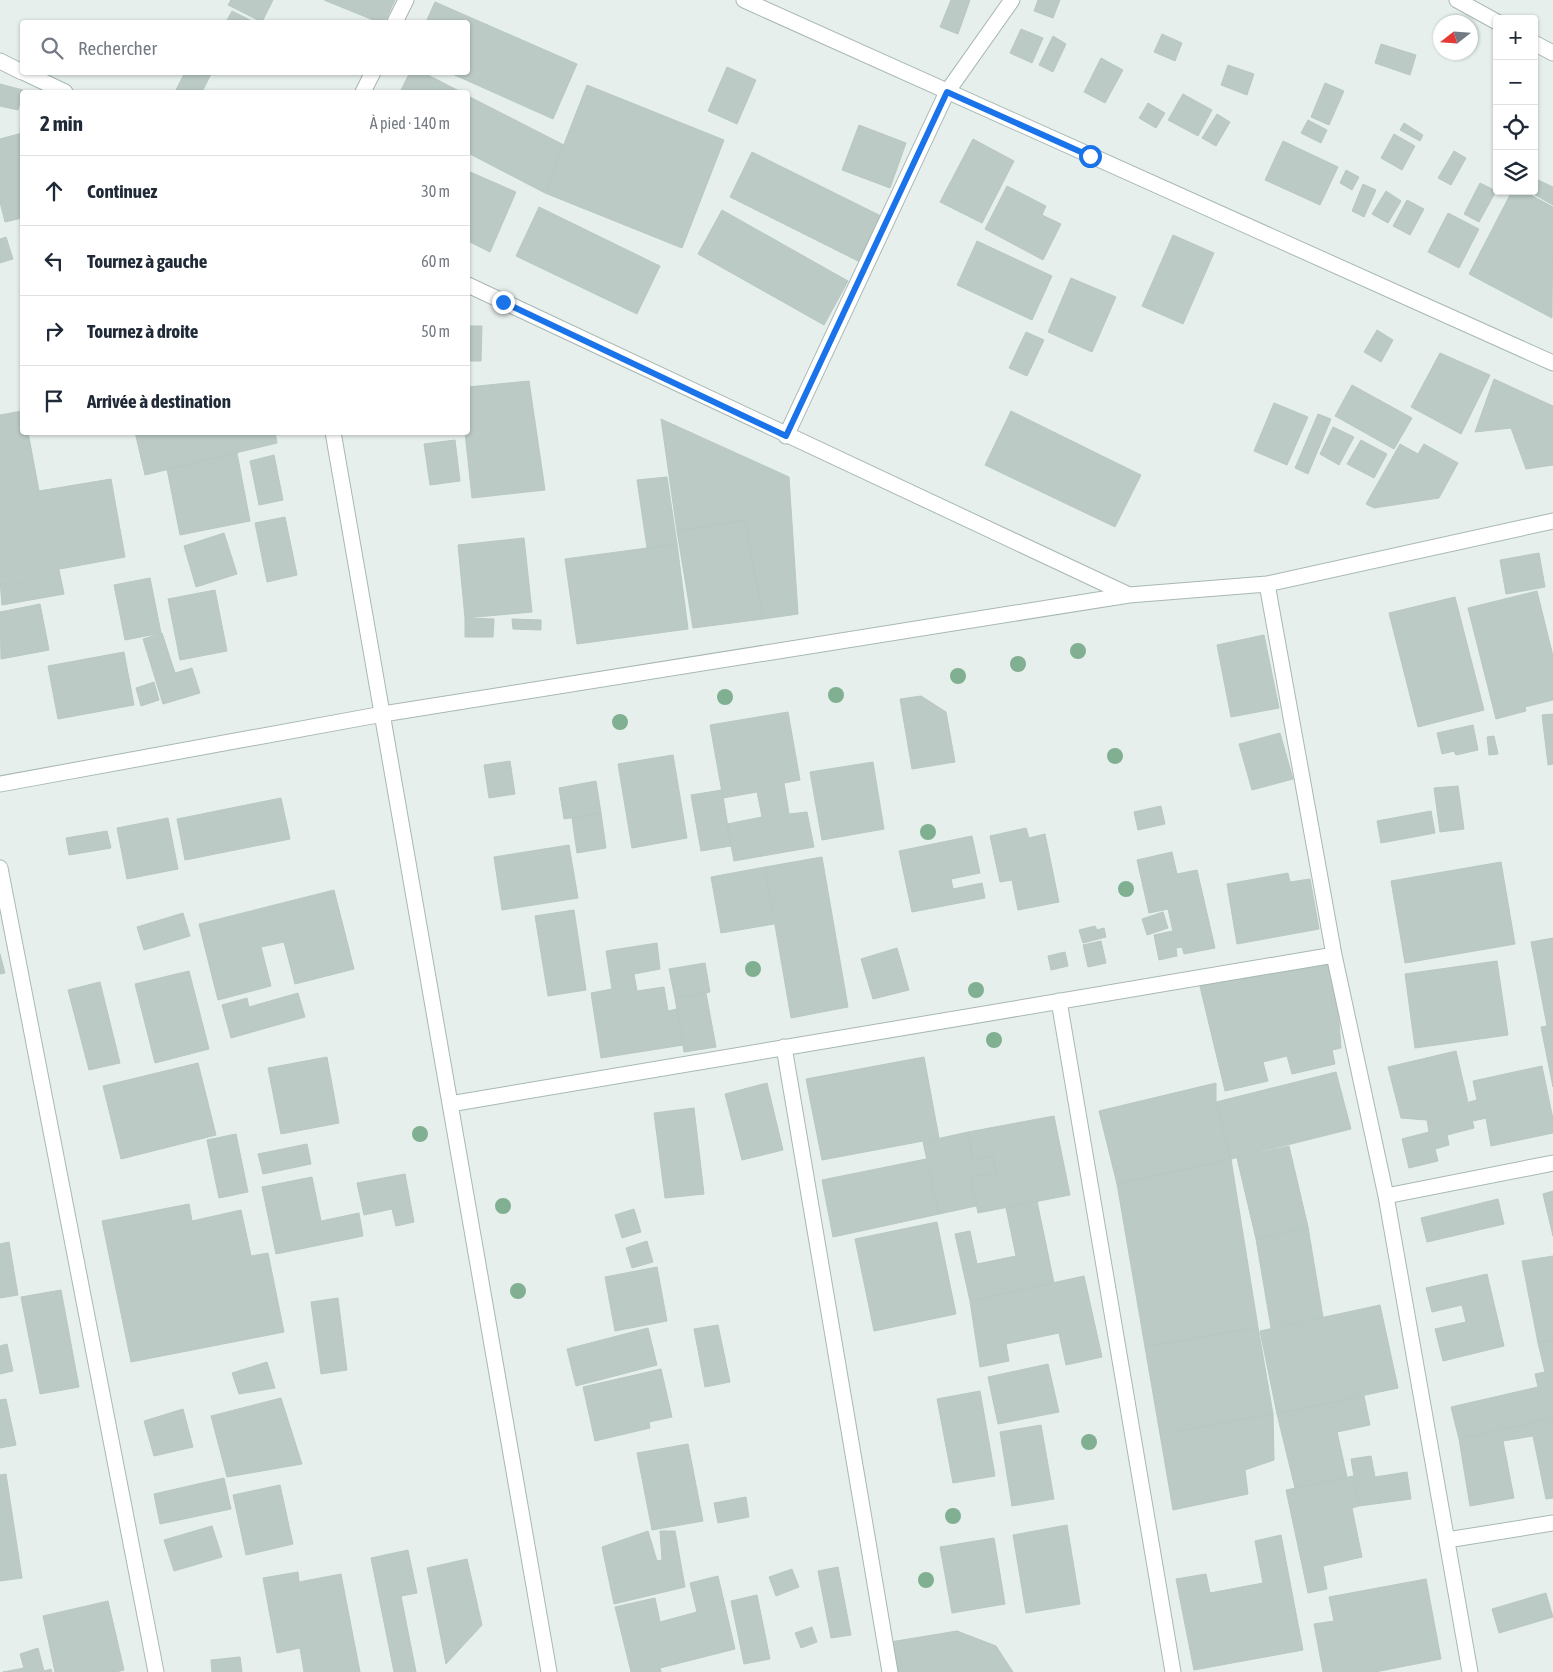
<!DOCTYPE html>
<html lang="fr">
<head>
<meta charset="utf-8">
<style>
	body { margin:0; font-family:"Asap Condensed",sans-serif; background:#f2f2f3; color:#1f2937 }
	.controls { position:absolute; right:15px; top:15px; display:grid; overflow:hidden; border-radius:5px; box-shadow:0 1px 4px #0004 }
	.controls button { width:45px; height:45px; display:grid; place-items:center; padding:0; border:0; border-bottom:1px solid #e0e1e3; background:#fff; color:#1f2937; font:25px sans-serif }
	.compass { position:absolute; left:1433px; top:15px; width:45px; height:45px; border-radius:50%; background:#fff; box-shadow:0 1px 4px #0004; rotate:253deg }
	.stop { position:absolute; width:15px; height:15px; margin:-11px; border:4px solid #1a73e8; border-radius:50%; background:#fff }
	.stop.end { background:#1a73e8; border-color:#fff; box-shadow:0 1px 5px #0008 }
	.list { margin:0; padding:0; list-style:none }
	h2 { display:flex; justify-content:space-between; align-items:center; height:65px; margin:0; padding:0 20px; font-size:21px }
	h2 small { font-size:16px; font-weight:400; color:#747a83 }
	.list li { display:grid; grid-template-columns:32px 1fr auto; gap:15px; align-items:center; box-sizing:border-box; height:70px; padding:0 20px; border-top:1px solid #e0e1e3 }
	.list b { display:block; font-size:19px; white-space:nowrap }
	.list em { font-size:16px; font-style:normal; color:#747a83 }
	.icon { flex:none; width:28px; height:28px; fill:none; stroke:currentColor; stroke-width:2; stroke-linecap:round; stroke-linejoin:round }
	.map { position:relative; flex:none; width:1553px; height:1672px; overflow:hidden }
	.search { position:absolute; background:#fff; box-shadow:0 1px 4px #0004; left:20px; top:20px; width:450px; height:55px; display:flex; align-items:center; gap:12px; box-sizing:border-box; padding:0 18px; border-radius:5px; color:#747a83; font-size:19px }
	.panel { position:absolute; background:#fff; box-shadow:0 1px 4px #0004; left:20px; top:90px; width:450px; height:345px; border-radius:5px }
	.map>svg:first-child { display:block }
</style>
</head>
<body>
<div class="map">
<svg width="1553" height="1672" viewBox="0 0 1553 1672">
	<rect width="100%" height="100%" fill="#e6efeb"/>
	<path fill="#bbcac4" stroke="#b8c9c1" d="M 231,0 L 273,0 L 262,22 L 228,5 Z
		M 324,0 L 395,0 L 385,22 L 378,22 Z
		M 951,0 L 970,0 L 958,34 L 940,27 Z
		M 1038,0 L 1060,0 L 1053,18 L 1034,11 Z
		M 435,2 L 577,64 L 553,119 L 448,72 L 468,72 L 468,22 L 426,22 Z
		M 232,11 L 254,22 L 226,22 Z
		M 1021,29 L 1043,38 L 1032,63 L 1010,53 Z
		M 1162,34 L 1182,43 L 1175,61 L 1154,52 Z
		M 1053,36 L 1066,44 L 1053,72 L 1039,65 Z
		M 1381,44 L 1416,55 L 1410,75 L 1375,63 Z
		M 1101,58 L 1123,70 L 1105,103 L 1084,92 Z
		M 1228,65 L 1254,74 L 1247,95 L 1221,85 Z
		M 727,67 L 756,80 L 737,124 L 708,111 Z
		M 185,72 L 212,72 L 202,92 L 175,92 Z
		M 410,72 L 422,72 L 461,92 L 400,92 Z
		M 1325,83 L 1344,91 L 1329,125 L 1311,117 Z
		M 0,84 L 23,90 L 18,110 L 0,106 Z
		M 587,85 L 724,140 L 682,248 L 545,193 Z
		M 1183,94 L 1212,110 L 1198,136 L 1168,120 Z
		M 468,96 L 564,145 L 545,193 L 468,153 Z
		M 1148,103 L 1165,113 L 1156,128 L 1139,118 Z
		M 1217,114 L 1230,122 L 1216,146 L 1202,138 Z
		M 1308,120 L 1327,130 L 1321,143 L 1301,133 Z
		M 1404,123 L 1423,135 L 1420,141 L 1400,130 Z
		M 859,125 L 906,143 L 890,188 L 842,170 Z
		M 22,133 L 22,218 L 5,222 L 0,202 L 0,139 Z
		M 1394,134 L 1415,146 L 1402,170 L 1381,158 Z
		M 973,139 L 1014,161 L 982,223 L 940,202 Z
		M 1283,141 L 1338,167 L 1320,205 L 1265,180 Z
		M 1454,151 L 1466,158 L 1451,185 L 1438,178 Z
		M 752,152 L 883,217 L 860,262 L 730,197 Z
		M 1346,170 L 1359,177 L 1352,190 L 1340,183 Z
		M 468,171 L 516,192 L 490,252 L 468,241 Z
		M 1534,178 L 1553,187 L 1553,205 L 1528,191 L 1534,191 Z
		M 1480,183 L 1496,191 L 1479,222 L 1464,214 Z
		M 1363,184 L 1376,190 L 1364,217 L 1352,211 Z
		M 1007,186 L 1046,206 L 1042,215 L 1061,224 L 1043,260 L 985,229 Z
		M 1386,191 L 1401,201 L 1388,223 L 1372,214 Z
		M 1512,191 L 1523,191 L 1553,207 L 1552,318 L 1469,274 Z
		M 1407,200 L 1424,209 L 1410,235 L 1393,226 Z
		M 539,207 L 660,266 L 637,314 L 516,256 Z
		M 722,210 L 848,281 L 824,325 L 698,254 Z
		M 1448,213 L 1479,229 L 1459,268 L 1428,252 Z
		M 1173,235 L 1214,253 L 1183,324 L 1142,306 Z
		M 6,237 L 13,259 L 0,263 L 0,239 Z
		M 977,241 L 1052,276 L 1032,320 L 957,285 Z
		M 1071,278 L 1116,297 L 1092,352 L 1048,332 Z
		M 468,326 L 482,326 L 481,361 L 468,361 Z
		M 1377,330 L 1393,340 L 1381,362 L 1364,352 Z
		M 1026,332 L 1044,340 L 1027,376 L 1009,368 Z
		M 1440,353 L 1490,375 L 1461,434 L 1411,407 Z
		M 1494,379 L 1553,406 L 1553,465 L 1526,469 L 1511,428 L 1475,432 Z
		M 529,381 L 545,490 L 472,498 L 465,432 L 468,432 L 468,387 Z
		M 1352,385 L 1412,418 L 1394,449 L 1335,416 Z
		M 1274,403 L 1308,417 L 1287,465 L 1254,451 Z
		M 22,411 L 22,432 L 28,432 L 39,491 L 111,479 L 125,557 L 0,580 L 0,415 Z
		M 1011,411 L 1141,475 L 1115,527 L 985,465 Z
		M 1318,414 L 1331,419 L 1308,474 L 1295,468 Z
		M 661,419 L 789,477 L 798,614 L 763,619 L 745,520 L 677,531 Z
		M 1333,427 L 1354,437 L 1339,465 L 1320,454 Z
		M 135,432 L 275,432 L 277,443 L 145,475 Z
		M 455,440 L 460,481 L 430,485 L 424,444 Z
		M 1361,440 L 1387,454 L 1374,478 L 1347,464 Z
		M 1400,444 L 1418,454 L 1424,444 L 1458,463 L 1439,498 L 1374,508 L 1366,504 Z
		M 237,453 L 250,521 L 180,535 L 167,469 Z
		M 274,455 L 283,500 L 259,505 L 250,461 Z
		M 667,477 L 677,544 L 647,548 L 637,480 Z
		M 285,517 L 297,575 L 267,582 L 255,523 Z
		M 745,520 L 763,619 L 693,628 L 677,531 Z
		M 224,533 L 237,574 L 196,587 L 184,546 Z
		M 524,538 L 532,612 L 465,618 L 458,545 Z
		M 677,544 L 688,629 L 577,644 L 565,559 Z
		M 1539,553 L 1545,587 L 1506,594 L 1500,560 Z
		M 59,570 L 64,594 L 2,605 L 0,581 Z
		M 150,578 L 161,633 L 125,640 L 114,585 Z
		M 215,590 L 227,651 L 180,660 L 168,599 Z
		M 1537,591 L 1553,656 L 1553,700 L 1525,707 L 1526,711 L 1496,719 L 1468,608 Z
		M 1455,597 L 1484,710 L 1418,727 L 1389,613 Z
		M 40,604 L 49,650 L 1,659 L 0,612 Z
		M 465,618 L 494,619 L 493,637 L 465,637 Z
		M 512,619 L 541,620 L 541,630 L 513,629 Z
		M 162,633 L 175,673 L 192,668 L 200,693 L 163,704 L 143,639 Z
		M 1264,635 L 1279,708 L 1231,717 L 1217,645 Z
		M 124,652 L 134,705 L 58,719 L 48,666 Z
		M 154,682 L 159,700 L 141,706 L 136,688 Z
		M 921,696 L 946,712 L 955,762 L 912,769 L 900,699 Z
		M 788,712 L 800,780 L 784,783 L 789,814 L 807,812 L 814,847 L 734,861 L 727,824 L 762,817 L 757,792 L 723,798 L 710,725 Z
		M 1553,714 L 1553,764 L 1548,765 L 1542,715 Z
		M 1473,725 L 1478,750 L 1456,755 L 1454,751 L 1442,754 L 1437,733 Z
		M 1280,733 L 1293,779 L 1252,790 L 1239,744 Z
		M 1494,736 L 1498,754 L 1489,755 L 1487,737 Z
		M 673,755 L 687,838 L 632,848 L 618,764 Z
		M 510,761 L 515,794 L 489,798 L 484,765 Z
		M 873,762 L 884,829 L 822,840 L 810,772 Z
		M 596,781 L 601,813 L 564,819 L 559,788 Z
		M 1458,786 L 1464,829 L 1440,832 L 1434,788 Z
		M 722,790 L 731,846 L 701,851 L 691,795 Z
		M 281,798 L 290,839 L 185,860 L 177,819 Z
		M 1161,806 L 1165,824 L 1138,830 L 1134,812 Z
		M 1431,811 L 1435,833 L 1381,843 L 1377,821 Z
		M 601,813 L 606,848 L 577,853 L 572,818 Z
		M 168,818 L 178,869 L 127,879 L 117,828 Z
		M 1026,828 L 1029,838 L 1045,834 L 1059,902 L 1018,910 L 1012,880 L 1000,882 L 990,836 Z
		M 107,831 L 111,848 L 69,855 L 66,838 Z
		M 972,836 L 980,873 L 951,879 L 953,889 L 982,883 L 985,898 L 912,912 L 899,851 Z
		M 569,845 L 578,898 L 502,910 L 494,857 Z
		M 1172,852 L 1177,874 L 1197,870 L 1215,948 L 1184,954 L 1182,947 L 1176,948 L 1177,956 L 1159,960 L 1154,935 L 1173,931 L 1168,909 L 1149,913 L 1137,860 Z
		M 822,857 L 848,1007 L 791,1018 L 765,867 Z
		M 1501,862 L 1515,944 L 1405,963 L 1391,881 Z
		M 765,867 L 774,924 L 721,933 L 711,877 Z
		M 1288,873 L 1290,882 L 1310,879 L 1319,929 L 1237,944 L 1227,884 Z
		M 334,890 L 354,969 L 295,984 L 284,942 L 261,947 L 271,986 L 218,1000 L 199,924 Z
		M 574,910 L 586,990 L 548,996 L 535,916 Z
		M 1163,912 L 1168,928 L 1147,935 L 1142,919 Z
		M 183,913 L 190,936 L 144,950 L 137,927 Z
		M 1095,926 L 1097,930 L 1104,928 L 1106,937 L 1083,943 L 1079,930 Z
		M 1553,938 L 1553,1087 L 1541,1027 L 1547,1026 L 1531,942 Z
		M 1101,941 L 1106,963 L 1088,967 L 1083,945 Z
		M 657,943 L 660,969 L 634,974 L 637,991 L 664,987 L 668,1011 L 677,1009 L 683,1045 L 601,1058 L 591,993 L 612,989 L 606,951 Z
		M 897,948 L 909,990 L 873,999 L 861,959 Z
		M 1065,952 L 1068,966 L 1051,970 L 1048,956 Z
		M 0,954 L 5,973 L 0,974 Z
		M 1334,955 L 1341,1048 L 1332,1050 L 1335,1064 L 1292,1074 L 1287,1056 L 1263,1062 L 1268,1081 L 1225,1091 L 1198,978 Z
		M 1497,961 L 1508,1035 L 1415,1048 L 1405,974 Z
		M 705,963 L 710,992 L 675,998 L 669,969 Z
		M 189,971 L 209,1049 L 155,1063 L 135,984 Z
		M 100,982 L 120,1063 L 89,1070 L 68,990 Z
		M 298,993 L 305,1017 L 231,1038 L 222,1005 L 247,998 L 249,1007 Z
		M 706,993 L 716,1047 L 684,1052 L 675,998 Z
		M 1456,1051 L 1474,1128 L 1447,1135 L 1449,1145 L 1435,1149 L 1438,1161 L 1409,1168 L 1402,1139 L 1429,1132 L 1427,1120 L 1401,1118 L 1388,1067 Z
		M 327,1057 L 339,1123 L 281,1134 L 268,1068 Z
		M 924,1057 L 939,1138 L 822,1160 L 806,1079 Z
		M 198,1063 L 216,1135 L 121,1159 L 103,1086 Z
		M 1542,1066 L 1553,1119 L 1553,1133 L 1491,1146 L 1486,1118 L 1473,1121 L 1469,1102 L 1477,1100 L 1473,1081 Z
		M 1336,1072 L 1351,1129 L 1231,1159 L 1216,1102 Z
		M 767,1083 L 783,1150 L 742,1160 L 725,1094 Z
		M 1216,1083 L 1216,1102 L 1231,1159 L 1117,1184 L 1099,1111 Z
		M 694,1108 L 704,1194 L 665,1198 L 654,1113 Z
		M 1054,1116 L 1070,1195 L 978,1213 L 971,1177 L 996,1173 L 993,1156 L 973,1160 L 968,1132 Z
		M 968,1132 L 973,1160 L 993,1156 L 996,1173 L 971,1177 L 976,1206 L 939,1214 L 923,1142 Z
		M 236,1134 L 248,1192 L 219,1198 L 207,1140 Z
		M 307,1144 L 311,1164 L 263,1174 L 258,1154 Z
		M 1289,1146 L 1308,1227 L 1256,1239 L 1237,1158 Z
		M 926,1159 L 939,1214 L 833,1237 L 822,1180 Z
		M 1231,1159 L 1258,1327 L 1145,1347 L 1117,1184 Z
		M 405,1174 L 414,1222 L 396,1226 L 392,1209 L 364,1215 L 357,1183 Z
		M 312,1177 L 321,1221 L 359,1213 L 363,1236 L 276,1254 L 262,1187 Z
		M 1553,1191 L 1553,1236 L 1543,1194 Z
		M 1498,1199 L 1504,1224 L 1427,1242 L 1421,1218 Z
		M 1037,1201 L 1054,1283 L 970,1301 L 955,1234 L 970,1231 L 977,1264 L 1016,1256 L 1006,1208 Z
		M 189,1204 L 192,1221 L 241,1210 L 251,1256 L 268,1253 L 284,1332 L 131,1362 L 102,1221 Z
		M 634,1209 L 641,1232 L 622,1238 L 615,1215 Z
		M 937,1222 L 956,1314 L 874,1331 L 855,1239 Z
		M 1308,1227 L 1323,1317 L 1271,1328 L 1256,1239 Z
		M 647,1241 L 653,1262 L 632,1268 L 626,1248 Z
		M 9,1242 L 18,1295 L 0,1298 L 0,1244 Z
		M 1553,1256 L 1553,1340 L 1538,1343 L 1522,1261 Z
		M 657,1267 L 667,1321 L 615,1331 L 605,1277 Z
		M 1487,1274 L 1504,1346 L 1443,1361 L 1435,1329 L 1466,1322 L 1462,1305 L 1432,1312 L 1426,1288 Z
		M 1084,1276 L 1102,1357 L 1066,1365 L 1059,1333 L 1006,1344 L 1009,1361 L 980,1367 L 970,1301 Z
		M 61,1290 L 79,1387 L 40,1394 L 21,1297 Z
		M 338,1298 L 347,1370 L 321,1374 L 311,1302 Z
		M 1380,1305 L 1398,1388 L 1277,1414 L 1260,1331 Z
		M 718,1325 L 730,1382 L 705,1387 L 694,1329 Z
		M 1258,1327 L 1273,1414 L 1160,1434 L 1145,1347 Z
		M 648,1328 L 657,1365 L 576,1386 L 567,1349 Z
		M 1553,1340 L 1553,1418 L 1459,1439 L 1451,1407 L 1538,1387 L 1535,1374 L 1545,1372 L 1538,1343 Z
		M 7,1344 L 13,1371 L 0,1374 L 0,1346 Z
		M 267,1362 L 275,1388 L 239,1394 L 232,1373 Z
		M 1048,1364 L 1059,1412 L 998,1424 L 988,1377 Z
		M 661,1369 L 672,1417 L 649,1422 L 650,1428 L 595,1441 L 583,1387 Z
		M 980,1391 L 995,1476 L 953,1483 L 937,1399 Z
		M 1364,1396 L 1370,1425 L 1337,1432 L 1347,1477 L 1295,1488 L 1277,1414 Z
		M 281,1398 L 302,1464 L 227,1477 L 211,1416 Z
		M 6,1399 L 16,1445 L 0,1448 L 0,1400 Z
		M 183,1409 L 193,1447 L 154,1456 L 144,1421 Z
		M 1273,1414 L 1274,1460 L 1245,1470 L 1248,1494 L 1173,1510 L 1160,1434 Z
		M 1553,1418 L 1553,1498 L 1546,1499 L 1533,1436 L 1503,1441 L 1514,1498 L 1470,1506 L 1459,1439 Z
		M 1041,1425 L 1054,1499 L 1012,1506 L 1000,1432 Z
		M 688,1444 L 703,1521 L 652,1530 L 637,1453 Z
		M 1371,1456 L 1375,1477 L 1407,1472 L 1411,1499 L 1359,1506 L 1351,1459 Z
		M 6,1474 L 22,1578 L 0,1581 L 0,1475 Z
		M 1353,1476 L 1359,1506 L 1352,1508 L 1362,1557 L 1323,1566 L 1327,1589 L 1308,1593 L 1286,1490 Z
		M 224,1478 L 231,1509 L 160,1524 L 154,1494 Z
		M 280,1485 L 293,1544 L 246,1555 L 233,1495 Z
		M 746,1497 L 749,1517 L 718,1523 L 714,1503 Z
		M 1067,1525 L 1080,1604 L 1026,1613 L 1013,1535 Z
		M 212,1526 L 222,1557 L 174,1571 L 164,1540 Z
		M 648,1531 L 657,1561 L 662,1560 L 660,1531 L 675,1531 L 685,1587 L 614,1604 L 602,1547 Z
		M 1281,1535 L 1303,1650 L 1194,1670 L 1176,1579 L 1206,1574 L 1210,1593 L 1263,1583 L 1255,1541 Z
		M 994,1538 L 1005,1604 L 952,1613 L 940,1547 Z
		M 408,1550 L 417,1593 L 401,1596 L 416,1672 L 394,1672 L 371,1558 Z
		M 467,1559 L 482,1625 L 446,1664 L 427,1568 Z
		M 838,1567 L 851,1635 L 831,1638 L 818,1571 Z
		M 792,1569 L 799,1587 L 776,1596 L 769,1577 Z
		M 298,1572 L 299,1582 L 341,1574 L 360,1672 L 304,1672 L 300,1648 L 277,1653 L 263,1578 Z
		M 718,1576 L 735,1649 L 660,1668 L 661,1672 L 631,1672 L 615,1607 L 655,1598 L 660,1622 L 697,1612 L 690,1583 Z
		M 1426,1579 L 1441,1659 L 1375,1672 L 1323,1672 L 1314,1624 L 1334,1621 L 1329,1597 Z
		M 1546,1593 L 1553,1617 L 1499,1633 L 1492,1609 Z
		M 757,1595 L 770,1659 L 744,1664 L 731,1601 Z
		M 108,1601 L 124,1670 L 116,1672 L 55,1672 L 43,1616 Z
		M 812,1627 L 817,1642 L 801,1648 L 795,1633 Z
		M 957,1631 L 996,1646 L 1013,1672 L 895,1672 L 890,1642 Z
		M 38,1648 L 44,1671 L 51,1669 L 52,1672 L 3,1672 L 24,1668 L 20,1654 Z
		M 240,1657 L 242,1672 L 212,1672 L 211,1660 Z"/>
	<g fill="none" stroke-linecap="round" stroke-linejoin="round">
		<defs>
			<path id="minor" d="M 744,0 L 1553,363
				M 1457,0 L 1497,22
				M 395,22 L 406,0
				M 1534,43 L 1553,53
				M 0,61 L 22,72
				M 23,72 L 65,92
				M 363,92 L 373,72
				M 468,285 L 1129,595
				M 333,432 L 549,1672
				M 786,436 L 947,92 L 1012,0
				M 1267,584 L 1334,955 L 1386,1196 L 1470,1672
				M 0,784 L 383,714 L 1129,595 L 1267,584 L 1553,521
				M 0,868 L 156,1672
				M 1059,1001 L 1173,1672
				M 784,1047 L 890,1672
				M 450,1104 L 1334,955
				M 1386,1196 L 1553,1163
				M 1447,1540 L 1553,1523"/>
		</defs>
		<use href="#minor" stroke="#a8b8b2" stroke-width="17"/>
		<use href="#minor" stroke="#fff" stroke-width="15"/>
	</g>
	<g fill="#80af91">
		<circle cx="1078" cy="651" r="8"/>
		<circle cx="1018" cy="664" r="8"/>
		<circle cx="958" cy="676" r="8"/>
		<circle cx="836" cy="695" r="8"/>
		<circle cx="725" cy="697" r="8"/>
		<circle cx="620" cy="722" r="8"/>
		<circle cx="1115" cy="756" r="8"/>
		<circle cx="928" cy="832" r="8"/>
		<circle cx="1126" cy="889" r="8"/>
		<circle cx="753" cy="969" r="8"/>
		<circle cx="976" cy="990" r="8"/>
		<circle cx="994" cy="1040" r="8"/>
		<circle cx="420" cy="1134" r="8"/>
		<circle cx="503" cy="1206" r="8"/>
		<circle cx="518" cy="1291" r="8"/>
		<circle cx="1089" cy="1442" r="8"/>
		<circle cx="953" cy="1516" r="8"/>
		<circle cx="926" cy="1580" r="8"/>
	</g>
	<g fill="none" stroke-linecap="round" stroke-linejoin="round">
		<path stroke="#1a73e8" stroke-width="6" d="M 503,302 L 786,436 L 947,92 L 1090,156"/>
	</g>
</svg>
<div class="controls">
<button>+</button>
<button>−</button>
<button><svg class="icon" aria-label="locate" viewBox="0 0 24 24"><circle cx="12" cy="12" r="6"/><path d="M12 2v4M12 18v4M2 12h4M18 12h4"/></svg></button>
<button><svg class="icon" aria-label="layers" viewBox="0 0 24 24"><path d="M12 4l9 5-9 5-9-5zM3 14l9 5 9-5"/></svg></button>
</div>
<svg class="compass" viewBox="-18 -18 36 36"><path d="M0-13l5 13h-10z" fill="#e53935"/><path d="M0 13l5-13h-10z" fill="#747a83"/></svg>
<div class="stop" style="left:1090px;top:156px"></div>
<div class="stop end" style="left:503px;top:302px"></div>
<div class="search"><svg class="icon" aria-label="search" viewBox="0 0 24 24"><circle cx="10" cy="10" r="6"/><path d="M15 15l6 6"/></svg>Rechercher</div>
<section class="panel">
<h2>2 min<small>À pied · 140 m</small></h2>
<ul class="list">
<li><svg class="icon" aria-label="ahead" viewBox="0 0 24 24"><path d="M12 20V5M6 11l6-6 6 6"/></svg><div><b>Continuez</b></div><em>30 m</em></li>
<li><svg class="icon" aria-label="left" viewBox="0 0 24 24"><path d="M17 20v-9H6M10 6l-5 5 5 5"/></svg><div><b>Tournez à gauche</b></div><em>60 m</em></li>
<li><svg class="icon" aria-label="right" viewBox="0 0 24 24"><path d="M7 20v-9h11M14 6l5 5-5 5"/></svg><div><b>Tournez à droite</b></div><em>50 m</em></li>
<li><svg class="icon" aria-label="arrive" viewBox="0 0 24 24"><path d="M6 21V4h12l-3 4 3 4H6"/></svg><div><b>Arrivée à destination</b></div></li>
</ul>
</section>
</div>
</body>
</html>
